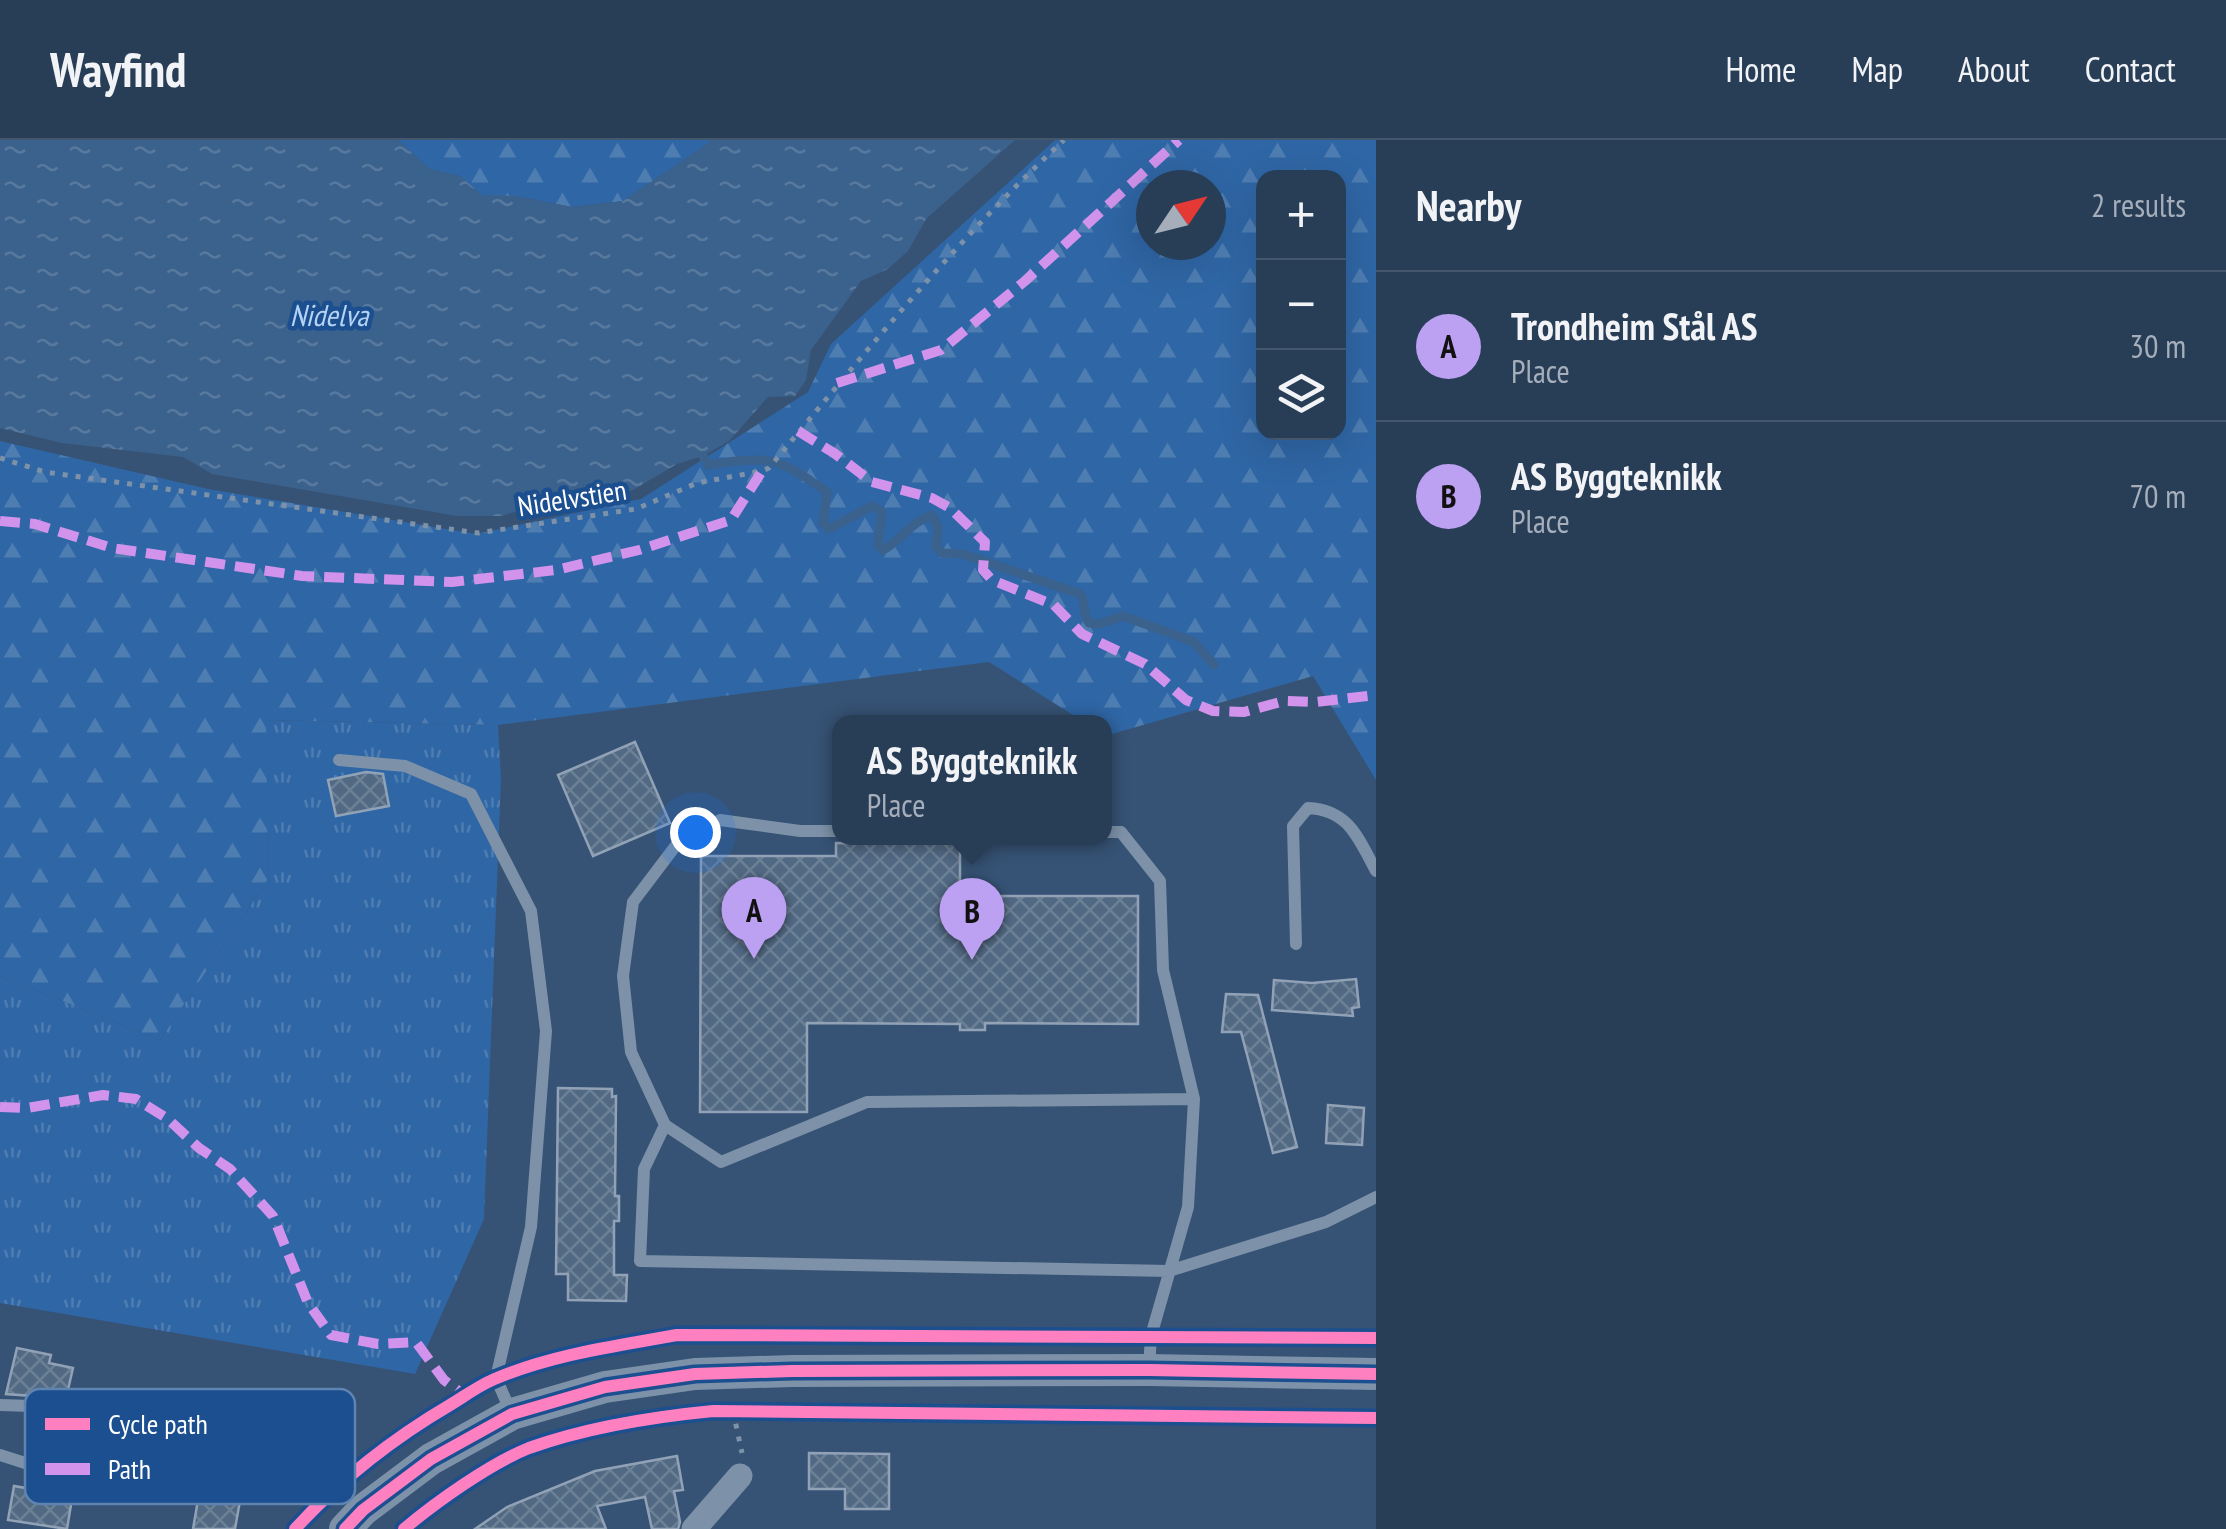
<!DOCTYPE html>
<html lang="en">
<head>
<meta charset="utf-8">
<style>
	body { margin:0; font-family:"PT Sans Narrow",sans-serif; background:#344961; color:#f1f3f6 }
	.controls { position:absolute; right:30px; top:30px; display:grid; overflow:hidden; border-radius:20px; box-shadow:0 10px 40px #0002 }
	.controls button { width:90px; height:90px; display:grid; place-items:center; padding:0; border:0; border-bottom:2px solid #44576d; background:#283e57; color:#f1f3f6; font:50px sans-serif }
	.compass { position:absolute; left:1136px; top:30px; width:90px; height:90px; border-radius:50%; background:#283e57; box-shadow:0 10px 40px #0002; rotate:55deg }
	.you { position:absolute; left:695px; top:692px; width:35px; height:35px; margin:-25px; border:8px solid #fff; border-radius:50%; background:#1a73e8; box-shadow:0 0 0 15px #1a73e833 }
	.badge { display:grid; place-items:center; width:65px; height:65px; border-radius:50%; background:#bca0f2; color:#111; font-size:32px; font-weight:700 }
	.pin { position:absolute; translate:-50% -82px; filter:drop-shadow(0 2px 5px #0008) }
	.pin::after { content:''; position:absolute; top:52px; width:35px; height:30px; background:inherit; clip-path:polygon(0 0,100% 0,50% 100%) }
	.popup { position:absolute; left:832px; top:575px; width:280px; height:130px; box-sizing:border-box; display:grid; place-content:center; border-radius:20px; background:#283e57; filter:drop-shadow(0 2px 8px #0005); font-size:32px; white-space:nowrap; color:#a5aeba }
	.popup b { font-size:38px; color:#f1f3f6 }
	.popup::after { content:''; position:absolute; left:50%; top:100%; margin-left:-20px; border:20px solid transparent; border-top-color:#283e57 }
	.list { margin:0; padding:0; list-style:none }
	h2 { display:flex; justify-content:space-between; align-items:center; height:130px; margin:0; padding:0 40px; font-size:42px }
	h2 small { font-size:32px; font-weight:400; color:#a5aeba }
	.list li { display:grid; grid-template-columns:65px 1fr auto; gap:30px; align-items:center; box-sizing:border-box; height:150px; padding:0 40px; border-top:2px solid #44576d }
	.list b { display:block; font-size:38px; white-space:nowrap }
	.list p { margin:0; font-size:32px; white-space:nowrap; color:#a5aeba }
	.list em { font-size:32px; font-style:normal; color:#a5aeba }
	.icon { flex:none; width:55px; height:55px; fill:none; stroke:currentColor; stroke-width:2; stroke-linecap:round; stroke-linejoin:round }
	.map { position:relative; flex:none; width:1376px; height:1389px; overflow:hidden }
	header { display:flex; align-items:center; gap:60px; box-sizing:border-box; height:140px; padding:0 50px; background:#283e57; border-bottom:2px solid #44576d }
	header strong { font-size:48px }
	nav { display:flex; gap:55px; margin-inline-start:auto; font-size:35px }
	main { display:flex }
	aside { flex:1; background:#283e57 }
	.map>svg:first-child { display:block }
</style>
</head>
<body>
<header>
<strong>Wayfind</strong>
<nav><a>Home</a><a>Map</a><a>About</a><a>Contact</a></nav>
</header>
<main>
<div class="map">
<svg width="1376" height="1389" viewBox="0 0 1376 1389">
	<defs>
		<pattern id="grass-tufts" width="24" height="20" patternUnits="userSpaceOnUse" patternTransform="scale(2.5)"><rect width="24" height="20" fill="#2f66a5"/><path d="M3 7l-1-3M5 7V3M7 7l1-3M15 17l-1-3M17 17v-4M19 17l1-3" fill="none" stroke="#4e7db2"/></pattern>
		<pattern id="forest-firs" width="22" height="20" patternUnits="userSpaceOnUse" patternTransform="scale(2.5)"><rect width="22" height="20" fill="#2f66a5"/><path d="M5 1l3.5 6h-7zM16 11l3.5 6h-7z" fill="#4e7db2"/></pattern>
		<pattern id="water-ripples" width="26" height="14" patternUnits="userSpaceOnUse" patternTransform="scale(2.5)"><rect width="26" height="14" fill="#3b618d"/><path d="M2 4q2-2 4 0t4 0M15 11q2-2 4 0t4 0" fill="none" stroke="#58799e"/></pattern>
		<pattern id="building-cross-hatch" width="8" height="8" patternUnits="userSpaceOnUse" patternTransform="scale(2.5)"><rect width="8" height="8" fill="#526984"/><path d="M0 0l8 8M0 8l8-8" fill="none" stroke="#6c8096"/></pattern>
	</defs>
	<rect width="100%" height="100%" fill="#365274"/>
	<path fill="url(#grass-tufts)" d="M 265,580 L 498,585 L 501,639 L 484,1079 L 415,1234 L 0,1163 L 0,836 L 160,900 L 268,739 Z"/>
	<path fill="url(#forest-firs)" fill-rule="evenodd" d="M 398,0 L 713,0 L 623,61 L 572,67 L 515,56 L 482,56 L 460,36 L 429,29 Z
		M 1055,0 L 1376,0 L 1376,640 L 1313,536 L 1105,596 L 1104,582 L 1084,582 L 989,522 L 498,585 L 266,580 L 268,739 L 160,900 L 0,836 L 0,301 L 208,349 L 476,394 L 641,359 L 808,252 L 831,204 ZM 1264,38 L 1338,38 L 1338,292 L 1264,292 ZM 1151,45 L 1211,45 L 1211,105 L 1151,105 Z"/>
	<path fill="url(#water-ripples)" d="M 0,0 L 398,0 L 429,29 L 460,36 L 482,55 L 515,56 L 572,67 L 623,61 L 713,0 L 1015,0 L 926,79 L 908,111 L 888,129 L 861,141 L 811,210 L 806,240 L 795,256 L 768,257 L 729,301 L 703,316 L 677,324 L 633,350 L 603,358 L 550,360 L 502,376 L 457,376 L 212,334 L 183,317 L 62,303 L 0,288 Z"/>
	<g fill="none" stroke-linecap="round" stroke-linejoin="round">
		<path stroke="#3b618d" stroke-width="9" d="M 703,316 L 708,325 C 770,316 776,316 827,352 L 823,383 L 829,389 L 872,366 L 882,372 L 878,405 L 883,410 C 900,401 913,381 932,375 L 938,388 L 936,407 L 942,413 L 963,414 L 1080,454 C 1087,463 1082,475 1089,483 L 1099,484 L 1123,476 L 1194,502 L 1214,525"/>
	</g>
	<path fill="url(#building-cross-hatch)" stroke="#92a2b6" stroke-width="2.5" d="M 635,602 L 670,683 L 593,716 L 558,635 Z
		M 366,632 L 383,634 L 389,666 L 336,676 L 328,640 Z
		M 836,703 L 960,704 L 960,749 L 986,749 L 986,756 L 1138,756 L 1138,884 L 985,883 L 985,890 L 960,890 L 960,884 L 807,883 L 807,972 L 700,972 L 701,716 L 836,716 Z
		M 1356,839 L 1359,867 L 1352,868 L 1353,876 L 1272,870 L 1274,840 L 1312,843 Z
		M 1226,854 L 1258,855 L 1297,1007 L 1273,1013 L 1241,892 L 1222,892 Z
		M 558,948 L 612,949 L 612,957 L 616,956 L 615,1056 L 619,1056 L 619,1081 L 614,1081 L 614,1135 L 627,1135 L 626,1161 L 568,1160 L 568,1134 L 556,1134 Z
		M 1328,965 L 1364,968 L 1362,1005 L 1326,1003 Z
		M 17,1208 L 51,1215 L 49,1223 L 73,1228 L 64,1267 L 40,1261 L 32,1256 L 6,1254 Z
		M 284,1302 L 315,1327 L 293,1349 L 266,1321 Z
		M 809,1313 L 889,1314 L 889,1369 L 845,1369 L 845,1349 L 809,1349 Z
		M 677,1316 L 683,1350 L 674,1351 L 680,1382 L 678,1389 L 652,1389 L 645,1357 L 597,1366 L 606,1389 L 475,1389 L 507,1367 L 595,1331 Z
		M 203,1331 L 244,1338 L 235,1389 L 193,1389 Z
		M 45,1340 L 75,1341 L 67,1389 L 8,1380 L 14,1346 L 43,1351 Z"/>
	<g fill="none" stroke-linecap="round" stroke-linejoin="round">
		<path stroke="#7d92a8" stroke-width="5" stroke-dasharray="5 8" stroke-linecap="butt" d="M 0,318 L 45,332 L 478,393 L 636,369 L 697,343 L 762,331 L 769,328 C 863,215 956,100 1064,0
			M 733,1271 L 742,1313"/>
		<path stroke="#7d92a8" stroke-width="12" d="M 339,620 L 405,626 L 471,654 L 531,771 L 546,891 L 531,1087 L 496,1238 L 511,1272
			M 840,691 L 800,691 L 720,680 L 680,700 L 633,762 L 623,836 L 631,912 L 665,985 L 721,1022 L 867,962 L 1194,959
			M 1104,692 L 1121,692 L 1160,741 L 1163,830 L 1194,959 L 1188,1067 L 1151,1196 L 1149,1228
			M 1296,804 L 1293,686 L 1308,668 C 1349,670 1358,698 1376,731
			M 665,985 L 644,1029 L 640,1121 L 1169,1131 L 1326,1082 L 1376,1057
			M 0,1265 L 31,1266
			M 0,1315 L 47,1330 L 121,1330"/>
		<path stroke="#7d92a8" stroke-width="25" d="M 694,1389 L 740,1336"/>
		<path stroke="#7d92a8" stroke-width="32" d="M 345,1389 L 363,1370 L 431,1319 L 512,1274 L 605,1247 L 695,1234 L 792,1231 L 1149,1230 L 1376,1234"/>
		<path stroke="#d193ec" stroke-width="10" stroke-dasharray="20 10" stroke-linecap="butt" d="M 837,243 L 941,210 L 1025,141 L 1179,0
			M 798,291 L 834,313 L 872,342 L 932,358 L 950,368 L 985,402 L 983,430 L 992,440 L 1054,465 L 1082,494 L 1145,524 L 1186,560 L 1213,571 L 1244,572 L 1284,561 L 1316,562 L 1376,555
			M 0,381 L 35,384 L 112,408 L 302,436 L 452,442 L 556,430 L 639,410 L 731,380 L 762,331
			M 0,967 L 27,968 L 103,955 L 136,959 L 168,979 L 199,1008 L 230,1029 L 273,1076 L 308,1163 L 331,1195 L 378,1204 L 416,1202 L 444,1240 L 465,1256"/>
		<defs>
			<path id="cycleway" d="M 295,1389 C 341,1339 392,1299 450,1265 C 465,1256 481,1244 497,1238 C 554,1214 617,1206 677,1195 L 1376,1198
				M 345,1389 L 363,1370 L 431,1319 L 512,1274 L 605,1247 L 695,1234 L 792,1231 L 1149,1230 L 1376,1234
				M 404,1389 C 436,1362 491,1323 529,1308 C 588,1287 651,1277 713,1271 L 1376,1278"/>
		</defs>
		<use href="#cycleway" stroke="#1b4f8f" stroke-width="19"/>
		<use href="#cycleway" stroke="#ff80c0" stroke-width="12"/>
	</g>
	<g text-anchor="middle" stroke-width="9" stroke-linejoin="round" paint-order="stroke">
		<g font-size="28" fill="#fff" stroke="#1b4f8f">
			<text transform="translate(572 358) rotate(-9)" y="10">Nidelvstien</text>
		</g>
		<g font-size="30" font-style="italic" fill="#b5d3f5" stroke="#1b4f8f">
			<text x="329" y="186">Nidelva</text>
		</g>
	</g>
	<rect x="25" y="1249" width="330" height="115" rx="15" fill="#1b4f8f" stroke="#5f84b1" stroke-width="2.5"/>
	<rect x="45" y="1278" width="45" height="12" fill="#ff80c0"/>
	<rect x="45" y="1323" width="45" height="12" fill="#d193ec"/>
	<g font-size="28" fill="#fff">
		<text x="108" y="1294">Cycle path</text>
		<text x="108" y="1339">Path</text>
	</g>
</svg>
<div class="controls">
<button>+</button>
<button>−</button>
<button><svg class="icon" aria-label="layers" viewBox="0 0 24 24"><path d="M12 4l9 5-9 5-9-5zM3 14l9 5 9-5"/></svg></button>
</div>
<svg class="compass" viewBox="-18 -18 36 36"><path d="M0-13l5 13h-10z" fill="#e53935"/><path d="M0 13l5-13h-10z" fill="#a5aeba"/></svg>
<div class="you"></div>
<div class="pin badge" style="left:754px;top:819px">A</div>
<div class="pin badge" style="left:972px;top:820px">B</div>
<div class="popup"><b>AS Byggteknikk</b>Place</div>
</div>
<aside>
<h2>Nearby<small>2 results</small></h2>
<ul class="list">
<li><span class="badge">A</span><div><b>Trondheim Stål AS</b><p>Place</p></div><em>30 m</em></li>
<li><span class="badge">B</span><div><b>AS Byggteknikk</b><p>Place</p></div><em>70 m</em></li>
</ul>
</aside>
</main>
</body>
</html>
